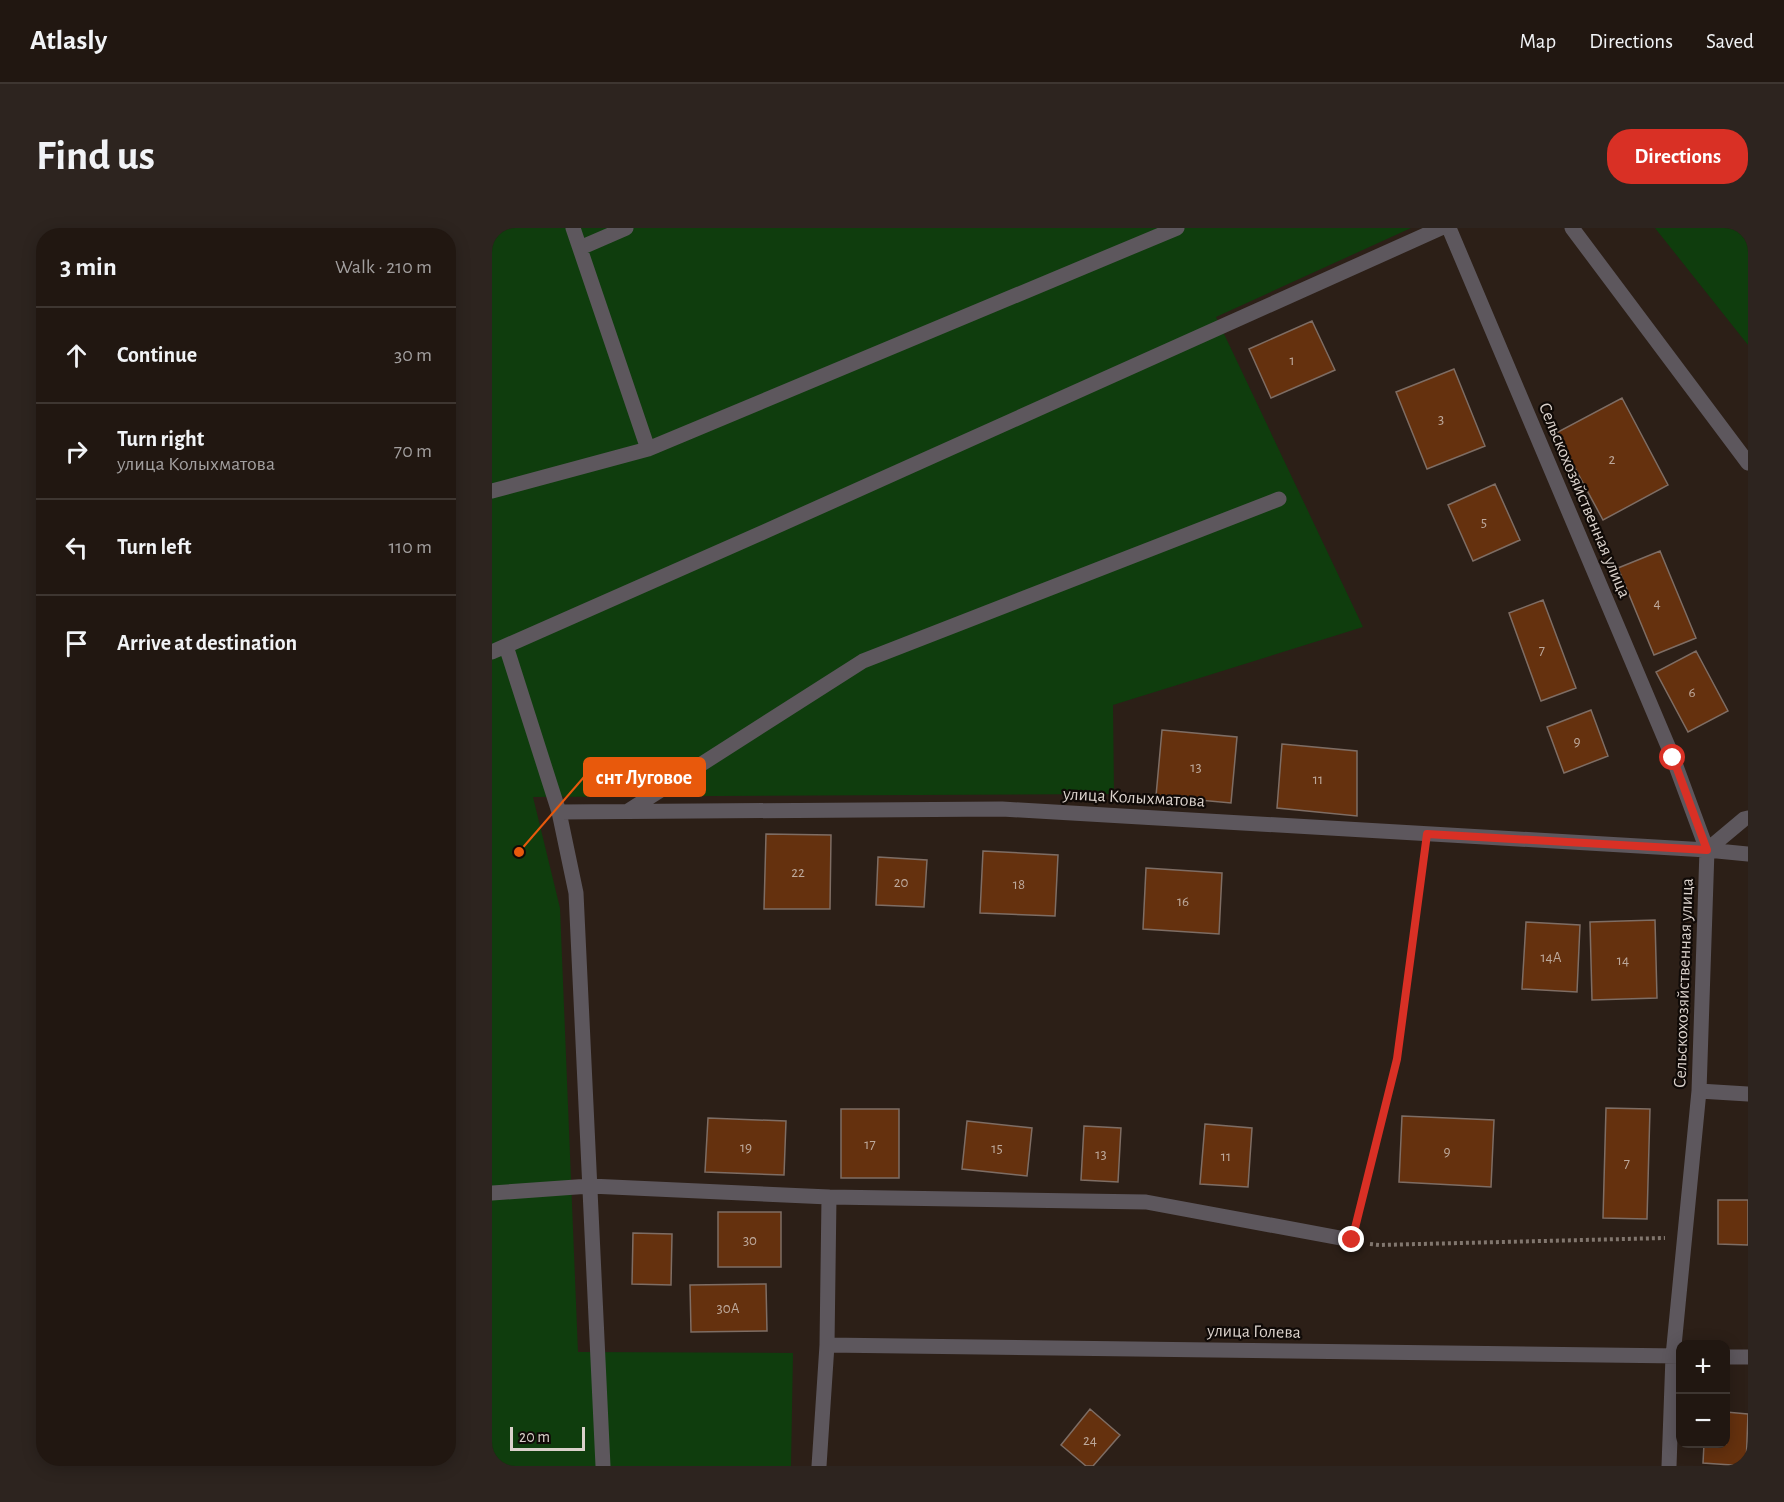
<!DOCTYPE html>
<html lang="en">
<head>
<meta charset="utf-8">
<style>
	body { margin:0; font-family:"Alegreya Sans",sans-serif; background:#2d241f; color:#f1f3f6 }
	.controls { position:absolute; right:18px; bottom:18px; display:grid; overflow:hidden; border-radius:12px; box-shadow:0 3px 15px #0003 }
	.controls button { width:54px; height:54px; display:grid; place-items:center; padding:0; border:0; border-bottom:2px solid #3e3631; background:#211711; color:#f1f3f6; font:30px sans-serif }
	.scale { position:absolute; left:18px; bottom:15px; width:75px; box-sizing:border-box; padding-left:6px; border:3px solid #dad1cb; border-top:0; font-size:16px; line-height:21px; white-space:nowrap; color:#dad1cb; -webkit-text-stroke:4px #100a07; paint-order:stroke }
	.stop { position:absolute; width:18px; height:18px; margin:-14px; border:4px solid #d93025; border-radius:50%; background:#fff }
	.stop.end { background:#d93025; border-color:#fff; box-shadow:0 2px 6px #0008 }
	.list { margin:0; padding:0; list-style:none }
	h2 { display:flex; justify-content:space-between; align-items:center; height:78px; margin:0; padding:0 24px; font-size:26px }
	h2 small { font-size:20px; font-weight:400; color:#a29f9f }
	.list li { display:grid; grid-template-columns:39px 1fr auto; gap:18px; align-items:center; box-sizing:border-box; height:96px; padding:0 24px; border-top:2px solid #3e3631 }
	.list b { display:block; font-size:22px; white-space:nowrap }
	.list p { margin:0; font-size:20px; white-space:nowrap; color:#a29f9f }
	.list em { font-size:20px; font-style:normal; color:#a29f9f }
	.icon { flex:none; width:33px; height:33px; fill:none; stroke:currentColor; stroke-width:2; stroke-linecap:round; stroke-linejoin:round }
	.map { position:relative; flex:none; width:1256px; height:1238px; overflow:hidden; border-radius:24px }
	header { display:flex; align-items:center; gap:36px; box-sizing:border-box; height:84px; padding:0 30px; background:#211711; border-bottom:2px solid #3e3631 }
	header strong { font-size:28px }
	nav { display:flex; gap:33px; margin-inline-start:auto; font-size:21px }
	.intro { display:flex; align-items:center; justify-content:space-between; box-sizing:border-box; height:144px; padding:0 36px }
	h1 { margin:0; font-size:42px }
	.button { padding:15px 27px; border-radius:24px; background:#d93025; color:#fff; font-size:21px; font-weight:700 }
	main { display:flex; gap:36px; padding:0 36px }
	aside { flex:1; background:#211711; border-radius:24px; box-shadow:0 3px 15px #0003 }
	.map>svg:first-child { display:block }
</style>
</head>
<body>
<header>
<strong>Atlasly</strong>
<nav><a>Map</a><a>Directions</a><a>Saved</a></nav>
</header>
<div class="intro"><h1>Find us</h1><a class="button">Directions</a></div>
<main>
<aside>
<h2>3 min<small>Walk · 210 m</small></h2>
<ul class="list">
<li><svg class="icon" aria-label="ahead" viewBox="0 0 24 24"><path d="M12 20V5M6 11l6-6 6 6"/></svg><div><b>Continue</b></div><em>30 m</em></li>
<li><svg class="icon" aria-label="right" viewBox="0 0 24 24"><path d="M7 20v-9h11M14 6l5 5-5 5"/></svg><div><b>Turn right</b><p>улица Колыхматова</p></div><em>70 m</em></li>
<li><svg class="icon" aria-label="left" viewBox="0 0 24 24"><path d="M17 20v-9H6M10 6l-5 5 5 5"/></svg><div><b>Turn left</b></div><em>110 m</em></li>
<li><svg class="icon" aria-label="arrive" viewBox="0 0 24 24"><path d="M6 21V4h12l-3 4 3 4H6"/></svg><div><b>Arrive at destination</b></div></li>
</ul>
</aside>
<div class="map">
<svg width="1256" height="1238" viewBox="0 0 1256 1238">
	<rect width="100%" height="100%" fill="#2c1f17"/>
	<path fill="#0f3d0d" d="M 0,0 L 919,0 L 724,89 L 871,399 L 621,477 L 622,566 L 41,569 L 68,680 L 86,1124 L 301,1125 L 299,1238 L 0,1238 Z
		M 1163,0 L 1256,0 L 1256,117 Z"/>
	<path fill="#65310e" stroke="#7e6d64" stroke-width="1.5" d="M 820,93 L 843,142 L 779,170 L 757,121 Z
		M 962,141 L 993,218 L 935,241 L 904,164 Z
		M 1130,170 L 1176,257 L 1111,292 L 1064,205 Z
		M 1003,256 L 1028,312 L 981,333 L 956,277 Z
		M 1168,323 L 1204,410 L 1162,427 L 1126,340 Z
		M 1051,372 L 1084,460 L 1049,473 L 1017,385 Z
		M 1204,423 L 1236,483 L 1196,504 L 1164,444 Z
		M 1099,482 L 1116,528 L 1072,545 L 1055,499 Z
		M 670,502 L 745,509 L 739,575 L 664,568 Z
		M 790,516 L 865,523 L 865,588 L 785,580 Z
		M 274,606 L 339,607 L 338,681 L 272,681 Z
		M 491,623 L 566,627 L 563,688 L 488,685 Z
		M 386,629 L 435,632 L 432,679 L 384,677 Z
		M 654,640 L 730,645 L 727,706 L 651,701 Z
		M 1163,692 L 1165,770 L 1100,772 L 1098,694 Z
		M 1034,694 L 1088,697 L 1085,764 L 1030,761 Z
		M 1114,880 L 1158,881 L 1155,991 L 1111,990 Z
		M 349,881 L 407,881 L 407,950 L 349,950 Z
		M 910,888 L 1002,892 L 999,959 L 907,954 Z
		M 216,890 L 294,893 L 292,947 L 213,944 Z
		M 475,893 L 540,900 L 535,948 L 470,941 Z
		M 713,896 L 760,900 L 756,959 L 708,956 Z
		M 592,898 L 629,900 L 626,954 L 589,952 Z
		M 1226,972 L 1256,972 L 1256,1017 L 1226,1016 Z
		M 226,984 L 289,984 L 289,1039 L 226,1039 Z
		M 141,1005 L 180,1006 L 179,1057 L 140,1056 Z
		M 274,1056 L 275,1103 L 199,1104 L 198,1057 Z
		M 598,1181 L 628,1207 L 601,1238 L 594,1238 L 569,1217 Z
		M 1234,1184 L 1256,1186 L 1254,1238 L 1211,1235 L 1212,1216 L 1234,1216 Z"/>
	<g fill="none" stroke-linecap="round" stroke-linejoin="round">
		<path stroke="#81766e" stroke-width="4" stroke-dasharray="3 3" stroke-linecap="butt" d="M 864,994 L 905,831 L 932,625
			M 878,1016 L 887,1017 L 1173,1010"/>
		<path stroke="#5d575d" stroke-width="15" d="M 81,0 L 156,221
			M 957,0 L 1181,530 L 1215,622 L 1207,863 L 1181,1128 L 1177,1238
			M 1080,0 L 1256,235
			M 88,20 L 134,0
			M 0,263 L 156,221 L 685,0
			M 14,418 L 67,584 L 84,665 L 111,1238
			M 0,424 L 274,303 L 949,0
			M 136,583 L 371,433 L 787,271
			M 67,584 L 510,581 L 1215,622 L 1252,591 L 1256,590
			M 1215,622 L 1256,626
			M 1207,863 L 1256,866
			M 0,965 L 98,958 L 337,969 L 335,1117 L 327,1238
			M 337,969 L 654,974 L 859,1012
			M 335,1117 L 1188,1128
			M 1234,1129 L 1256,1129"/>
	</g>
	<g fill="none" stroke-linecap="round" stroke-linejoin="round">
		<path stroke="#d93025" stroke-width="8" d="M 860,1012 L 905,831 L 935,606 L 1215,622 L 1181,530"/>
	</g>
	<g text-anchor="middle" stroke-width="4.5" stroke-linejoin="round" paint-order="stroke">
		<g font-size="15" fill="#bda99c">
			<text x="800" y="137">1</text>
			<text x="949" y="196">3</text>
			<text x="1120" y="236">2</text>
			<text x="992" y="299">5</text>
			<text x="1165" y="380">4</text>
			<text x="1050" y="427">7</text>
			<text x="1200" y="469">6</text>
			<text x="1085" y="518">9</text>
			<text x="704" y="544">13</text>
			<text x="826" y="556">11</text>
			<text x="306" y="649">22</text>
			<text x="409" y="659">20</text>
			<text x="527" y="661">18</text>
			<text x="691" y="678">16</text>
			<text x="1059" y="734">14А</text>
			<text x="1131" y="737">14</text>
			<text x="378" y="921">17</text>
			<text x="254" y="924">19</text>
			<text x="505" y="925">15</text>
			<text x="955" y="928">9</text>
			<text x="609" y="931">13</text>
			<text x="734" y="933">11</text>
			<text x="1135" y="940">7</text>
			<text x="258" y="1017">30</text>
			<text x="236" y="1085">30А</text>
			<text x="598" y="1217">24</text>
		</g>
		<g font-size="18" fill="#dad1cb" stroke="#100a07">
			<text transform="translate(1093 272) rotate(67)" y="6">Сельскохозяйственная улица</text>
			<text transform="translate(642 569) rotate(3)" y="6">улица Колыхматова</text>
			<text transform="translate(1191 755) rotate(-88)" y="6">Сельскохозяйственная улица</text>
			<text transform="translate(762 1103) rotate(1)" y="6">улица Голева</text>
		</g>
	</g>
	<path fill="none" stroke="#e8590c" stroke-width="2" d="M27 624L92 549"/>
	<circle fill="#e8590c" stroke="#100a07" stroke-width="2" cx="27" cy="624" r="6"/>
	<rect fill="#e8590c" stroke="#e8590c" stroke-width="2" x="92" y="530" width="121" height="38" rx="6"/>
	<g font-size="20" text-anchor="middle" font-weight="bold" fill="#fff">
		<text x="152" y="556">снт Луговое</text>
	</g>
</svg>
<div class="controls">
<button>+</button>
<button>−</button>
</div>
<div class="scale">20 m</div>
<div class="stop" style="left:1181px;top:530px"></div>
<div class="stop end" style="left:860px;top:1012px"></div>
</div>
</main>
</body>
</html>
